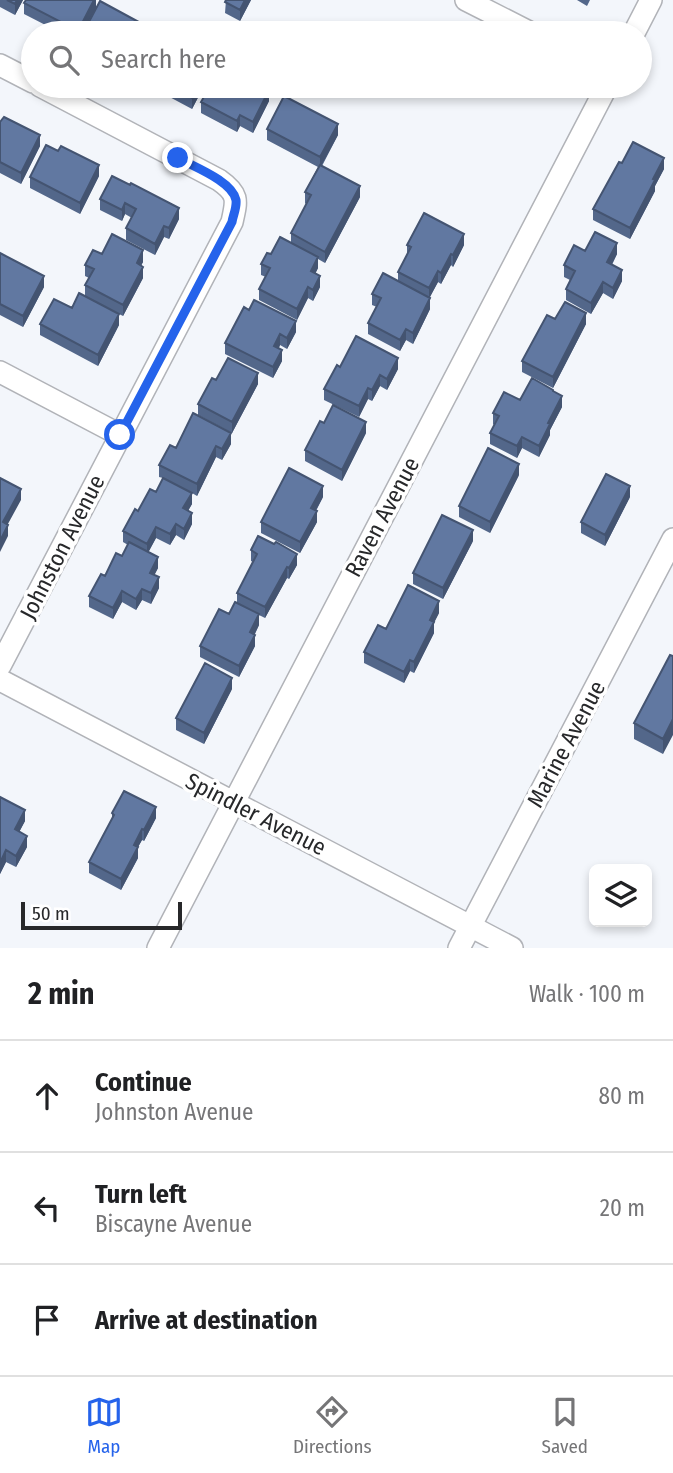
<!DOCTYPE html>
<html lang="en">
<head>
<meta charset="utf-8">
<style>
	body { margin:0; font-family:"Fira Sans Condensed",sans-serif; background:#f6f6f6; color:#202124 }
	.controls { position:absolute; right:21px; bottom:21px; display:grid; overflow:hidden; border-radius:10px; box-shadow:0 4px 10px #0003 }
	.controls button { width:63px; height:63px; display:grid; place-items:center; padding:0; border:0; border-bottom:2px solid #e0e0e0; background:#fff; color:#202124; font:35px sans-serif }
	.scale { position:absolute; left:21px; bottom:18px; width:161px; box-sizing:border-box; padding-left:7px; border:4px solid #27282a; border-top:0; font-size:19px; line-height:24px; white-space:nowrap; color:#27282a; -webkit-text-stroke:5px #fff; paint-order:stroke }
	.stop { position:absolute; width:21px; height:21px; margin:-16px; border:5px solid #2563eb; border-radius:50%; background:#fff }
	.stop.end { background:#2563eb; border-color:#fff; box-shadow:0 2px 7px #0008 }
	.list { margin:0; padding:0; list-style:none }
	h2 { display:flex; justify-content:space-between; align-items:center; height:91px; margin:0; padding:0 28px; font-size:30px }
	h2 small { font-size:23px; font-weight:400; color:#757577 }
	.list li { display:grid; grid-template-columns:46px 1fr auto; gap:21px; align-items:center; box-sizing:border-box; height:112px; padding:0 28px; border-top:2px solid #e0e0e0 }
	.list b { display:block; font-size:26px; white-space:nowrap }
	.list p { margin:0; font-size:23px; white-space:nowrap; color:#757577 }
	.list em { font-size:23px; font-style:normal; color:#757577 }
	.icon { flex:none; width:38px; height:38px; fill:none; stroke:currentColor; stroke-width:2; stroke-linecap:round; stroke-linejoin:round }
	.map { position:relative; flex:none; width:673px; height:948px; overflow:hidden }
	.search { position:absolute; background:#fff; box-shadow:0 4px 10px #0003; left:21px; right:21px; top:21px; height:77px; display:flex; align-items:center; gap:18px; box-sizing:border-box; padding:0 24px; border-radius:38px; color:#757577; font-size:26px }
	.sheet { height:427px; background:#fff }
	nav { display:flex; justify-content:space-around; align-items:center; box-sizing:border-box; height:98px; border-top:2px solid #e0e0e0; background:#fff; font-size:19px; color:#757577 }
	nav a { display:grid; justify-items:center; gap:4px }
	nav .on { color:#2563eb }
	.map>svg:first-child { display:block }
</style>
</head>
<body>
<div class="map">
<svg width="673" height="948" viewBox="0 0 673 948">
	<rect width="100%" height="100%" fill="#f3f6fb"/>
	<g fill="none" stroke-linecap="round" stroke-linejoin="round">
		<defs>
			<path id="street" d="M 466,0 L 531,33
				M 634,33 L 651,0
				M 0,65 L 33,82
				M 0,372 L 120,435
				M 0,666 L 232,222 C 237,200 239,194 219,180 L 40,86
				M 0,680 L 512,948
				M 158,948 L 607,86
				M 459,948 L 673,539"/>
		</defs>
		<use href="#street" stroke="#b1b3b8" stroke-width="24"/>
		<use href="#street" stroke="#fff" stroke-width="21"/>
	</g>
	<path fill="#53678a" d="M 0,0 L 23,0 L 15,15 L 0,7 Z
		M 96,0 L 96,8 L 82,33 L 61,33 L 24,14 L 24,3 Z
		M 226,0 L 251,0 L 240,21 L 225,13 Z
		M 577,0 L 590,0 L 587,6 Z
		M 149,86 L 204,86 L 192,109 Z
		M 269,101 L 253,133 L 240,126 L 237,132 L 201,113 L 201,102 Z
		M 0,122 L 40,146 L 21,184 L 0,173 Z
		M 267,129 L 338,135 L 322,166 L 360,197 L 325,263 L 318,259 L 318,268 L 315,274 L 320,287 L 313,301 L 308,298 L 297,320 L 259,300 L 259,289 L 266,277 L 261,275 L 261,264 L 271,254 L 291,243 L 291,233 L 306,204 L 305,203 L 305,192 L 318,167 L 267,140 Z
		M 622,163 L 664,169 L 655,186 L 655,191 L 630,239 L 593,220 L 593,209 Z
		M 99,176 L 80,214 L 30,188 L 30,177 Z
		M 112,176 L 179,219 L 169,239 L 164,237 L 155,255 L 126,240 L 126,228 L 132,218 L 125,214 L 122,221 L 100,210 L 100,199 Z
		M 407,245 L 464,245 L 453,267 L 451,265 L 441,284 L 438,282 L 429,298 L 430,309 L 413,344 L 406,340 L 400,351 L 368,334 L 368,323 L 377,307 L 372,305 L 372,294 L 398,281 L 398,272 L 407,255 Z
		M 585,251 L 617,254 L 612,265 L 622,281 L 613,299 L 603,293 L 591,314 L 566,300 L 566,289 L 570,280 L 564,277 L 564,265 Z
		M 0,253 L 44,287 L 23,327 L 0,315 Z
		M 102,254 L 143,262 L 141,265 L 143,278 L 123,316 L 119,314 L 119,325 L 98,366 L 40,335 L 40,324 L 72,308 L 85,296 L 85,285 L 89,278 L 85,276 L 85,265 Z
		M 555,319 L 586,324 L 553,388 L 522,372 L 522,361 Z
		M 296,332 L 287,349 L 280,345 L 279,348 L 282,361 L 273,378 L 225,354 L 225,343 Z
		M 340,367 L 398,369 L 387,390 L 380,386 L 372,401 L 368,399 L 359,417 L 324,400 L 324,389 Z
		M 216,380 L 258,384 L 232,433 L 198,415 L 198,404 Z
		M 553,392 L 562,407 L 550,430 L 550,435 L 539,457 L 522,448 L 517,458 L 490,444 L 490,433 L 494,425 L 493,424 L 493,413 L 520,400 Z
		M 366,433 L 342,481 L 305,461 L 305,450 Z
		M 231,444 L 222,460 L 216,457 L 197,496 L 192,493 L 192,504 L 188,511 L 192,524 L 184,540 L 176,535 L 170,545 L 156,538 L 148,552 L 158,568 L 154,575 L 159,588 L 151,604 L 142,600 L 136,610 L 122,602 L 113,619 L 89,607 L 89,596 L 105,576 L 122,556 L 128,545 L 123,542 L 123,531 L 156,492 L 163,478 L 159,477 L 159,465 L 176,448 Z
		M 519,475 L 490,533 L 459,517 L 459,506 Z
		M 323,497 L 316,511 L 317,522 L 300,553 L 261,533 L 261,522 Z
		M 630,497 L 605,546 L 581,533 L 581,522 Z
		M 473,541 L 443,599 L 413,584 L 413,573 Z
		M 251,550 L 297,565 L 289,579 L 287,578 L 265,618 L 259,615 L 259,625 L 255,634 L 255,646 L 239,677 L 200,657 L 200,646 L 229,614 L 237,603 L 237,593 L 253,562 L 251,561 Z
		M 439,613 L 434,622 L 434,633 L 414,673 L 410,671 L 404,683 L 364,663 L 364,652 L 386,629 Z
		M 670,655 L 663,754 L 634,739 L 634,723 Z
		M 232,689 L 204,744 L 176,730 L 176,718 Z
		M 0,797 L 25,821 L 19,832 L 27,847 L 16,867 L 6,862 L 0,874 Z
		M 112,813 L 156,818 L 144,841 L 142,840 L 138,847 L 138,858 L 121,890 L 89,873 L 89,862 L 112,819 Z"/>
	<path fill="#445471" d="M 17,0 L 23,0 L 15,15 L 15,4 Z
		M 94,0 L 96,0 L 96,8 L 82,33 L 78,33 L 78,31 Z
		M 245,0 L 251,0 L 240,21 L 240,10 Z
		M 199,86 L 204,86 L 192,109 L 192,98 Z
		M 269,90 L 269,101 L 253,133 L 253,122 Z
		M 240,115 L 240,126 L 237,132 L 237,121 Z
		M 338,124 L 338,135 L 320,168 L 320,157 Z
		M 40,135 L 40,146 L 21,184 L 21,173 Z
		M 664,158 L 664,169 L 655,186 L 655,191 L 630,239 L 630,228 Z
		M 99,165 L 99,176 L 80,214 L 80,203 Z
		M 360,186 L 360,197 L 325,263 L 325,252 Z
		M 125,203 L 125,214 L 122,221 L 122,210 Z
		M 179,208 L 179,219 L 169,239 L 169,228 Z
		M 164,226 L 164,237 L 155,255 L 155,244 Z
		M 464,234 L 464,245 L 453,267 L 453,255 Z
		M 617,243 L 617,254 L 607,273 L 607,262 Z
		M 143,250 L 143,262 L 137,274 L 137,263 Z
		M 451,254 L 451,265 L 441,284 L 441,273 Z
		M 318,257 L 318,268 L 311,282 L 311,271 Z
		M 143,267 L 143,278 L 123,316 L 123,305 Z
		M 622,270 L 622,281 L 613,299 L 613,288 Z
		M 438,271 L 438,282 L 429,299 L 429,288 Z
		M 44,276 L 44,287 L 23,327 L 23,316 Z
		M 320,276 L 320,287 L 313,301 L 313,290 Z
		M 603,282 L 603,293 L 591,314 L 591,303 Z
		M 308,287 L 308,298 L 297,320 L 297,309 Z
		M 430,298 L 430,309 L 413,344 L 413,333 Z
		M 586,313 L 586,324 L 553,388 L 553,377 Z
		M 119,314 L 119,325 L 98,366 L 98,355 Z
		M 296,321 L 296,332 L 287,349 L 287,338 Z
		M 406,329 L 406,340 L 400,351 L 400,340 Z
		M 280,334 L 280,345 L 274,357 L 274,346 Z
		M 282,350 L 282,361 L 273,378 L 273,367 Z
		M 398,358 L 398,369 L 387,390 L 387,379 Z
		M 258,373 L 258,384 L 232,433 L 232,422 Z
		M 380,375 L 380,386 L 372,401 L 372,390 Z
		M 368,388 L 368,399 L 359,417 L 359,406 Z
		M 562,396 L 562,407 L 550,430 L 550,435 L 539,457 L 539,446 L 548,423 Z
		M 366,422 L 366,433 L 342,481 L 342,470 Z
		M 231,433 L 231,444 L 222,460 L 222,449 Z
		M 522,437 L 522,448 L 517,458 L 517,446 Z
		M 216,446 L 216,457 L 197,496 L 197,484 Z
		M 519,464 L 519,475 L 490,533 L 490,522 Z
		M 323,486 L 323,497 L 311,519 L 311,508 Z
		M 630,486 L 630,497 L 605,546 L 605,535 Z
		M 21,489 L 21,500 L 3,533 L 3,522 Z
		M 192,493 L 192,504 L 183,519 L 183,508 Z
		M 317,511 L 317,522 L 300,553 L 300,542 Z
		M 192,513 L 192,524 L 184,540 L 184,529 Z
		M 176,524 L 176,535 L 170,545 L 170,534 Z
		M 8,525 L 8,536 L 0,552 L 0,541 Z
		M 156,527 L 156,538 L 147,555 L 147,544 Z
		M 473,530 L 473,541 L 443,599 L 443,588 Z
		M 297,554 L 297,565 L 289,579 L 289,568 Z
		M 158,557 L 158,568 L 150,584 L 150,573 Z
		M 287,567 L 287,578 L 265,618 L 265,607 Z
		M 159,577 L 159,588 L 151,604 L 151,593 Z
		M 142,589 L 142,600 L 136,610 L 136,599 Z
		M 122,591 L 122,602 L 113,619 L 113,608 Z
		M 439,601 L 439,613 L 430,631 L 430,620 Z
		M 259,614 L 259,625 L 250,643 L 250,632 Z
		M 434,622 L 434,633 L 414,673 L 414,662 Z
		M 255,635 L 255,646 L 239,677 L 239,666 Z
		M 410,660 L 410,671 L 404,683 L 404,672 Z
		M 232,678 L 232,689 L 204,744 L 204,733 Z
		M 673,719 L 673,735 L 663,754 L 663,739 Z
		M 156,807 L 156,818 L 144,841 L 144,830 Z
		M 25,810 L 25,821 L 15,840 L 15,829 Z
		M 142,829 L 142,840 L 138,847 L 138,858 L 121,890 L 121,879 L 134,845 Z
		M 27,836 L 27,847 L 16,867 L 16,856 Z
		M 6,850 L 6,862 L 0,874 L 0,863 Z"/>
	<path fill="#6178a1" stroke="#445471" stroke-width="2" d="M 7,0 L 17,0 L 15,4 Z
		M 26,0 L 94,0 L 78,31 L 24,3 Z
		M 226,0 L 245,0 L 240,10 L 225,2 Z
		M 100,1 L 148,27 L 145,33 L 83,33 Z
		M 170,86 L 199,86 L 192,98 Z
		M 210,86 L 260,86 L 269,90 L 253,122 L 240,115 L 237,121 L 201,102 Z
		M 284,96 L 338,124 L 320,157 L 267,129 Z
		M 4,117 L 40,135 L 21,173 L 0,162 L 0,122 Z
		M 633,142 L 664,158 L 653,179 L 655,180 L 630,228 L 593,209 L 619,162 L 622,163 Z
		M 46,145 L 58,151 L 61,146 L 99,165 L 80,203 L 30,177 Z
		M 320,165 L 360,186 L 325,252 L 291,233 L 311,195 L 305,192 Z
		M 112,176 L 130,185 L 131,183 L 179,208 L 169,228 L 164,226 L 155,244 L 126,228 L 136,209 L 125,203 L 122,210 L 100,199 Z
		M 424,213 L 464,234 L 453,255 L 451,254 L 441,273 L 438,271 L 429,288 L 398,272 L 411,247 L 407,245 Z
		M 595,232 L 617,243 L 607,262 L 622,270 L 613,288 L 603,282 L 591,303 L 566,289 L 575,271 L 564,265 L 574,245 L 585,251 Z
		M 112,234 L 143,250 L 137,263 L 143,267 L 123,305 L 85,285 L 94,269 L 85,265 L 93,250 L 102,254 Z
		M 280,237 L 318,257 L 311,271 L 320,276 L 313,290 L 308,287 L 297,309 L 259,289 L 270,268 L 261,264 L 267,253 L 271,254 Z
		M 0,253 L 44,276 L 23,316 L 0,304 Z
		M 383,273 L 430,298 L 413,333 L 406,329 L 400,340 L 368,323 L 381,298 L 372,294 Z
		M 79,293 L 119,314 L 98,355 L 40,324 L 54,299 L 72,308 Z
		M 254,300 L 296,321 L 287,338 L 280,334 L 274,346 L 282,350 L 273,367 L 225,343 L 244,307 L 249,310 Z
		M 565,302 L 586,313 L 553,377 L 522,361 L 547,315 L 555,319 Z
		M 356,336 L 398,358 L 387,379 L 380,375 L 372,390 L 368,388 L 359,406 L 324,389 L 337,365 L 340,367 Z
		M 228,358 L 258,373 L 232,422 L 198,404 L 212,378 L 216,380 Z
		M 532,378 L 553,390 L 553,391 L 562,396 L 548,423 L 550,424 L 539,446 L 522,437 L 517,446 L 490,433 L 499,416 L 493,413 L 504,392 L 520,400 Z
		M 333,405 L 366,422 L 342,470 L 305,450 L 320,421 L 324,423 Z
		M 193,413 L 231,433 L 222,449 L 216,446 L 197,484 L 159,465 L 170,445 L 176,448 Z
		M 488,448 L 519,464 L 490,522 L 459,506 Z
		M 289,468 L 323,486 L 311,508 L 317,511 L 300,542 L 261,522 Z
		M 606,474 L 630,486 L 605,535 L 581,522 Z
		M 0,478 L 21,489 L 3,522 L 8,525 L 0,541 Z
		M 163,478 L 192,493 L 183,508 L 192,513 L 184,529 L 176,524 L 170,534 L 156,527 L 147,544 L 123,531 L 135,509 L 138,511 L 150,489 L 156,492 Z
		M 442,515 L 473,530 L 443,588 L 413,573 Z
		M 258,536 L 274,544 L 276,542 L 297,554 L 289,568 L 287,567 L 265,607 L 237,593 L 257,554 L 251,550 Z
		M 129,542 L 158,557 L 150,573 L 159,577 L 151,593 L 142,589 L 136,599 L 122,591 L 113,608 L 89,596 L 101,574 L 105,576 L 116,553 L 122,556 Z
		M 408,585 L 439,601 L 430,620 L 434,622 L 414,662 L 410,660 L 404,672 L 364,652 L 378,625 L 386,629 Z
		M 235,602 L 259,614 L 250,632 L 255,635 L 239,666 L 200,646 L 219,609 L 229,614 Z
		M 670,655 L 673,656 L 673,719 L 663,739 L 634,723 Z
		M 205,663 L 232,678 L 204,733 L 176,718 Z
		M 124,791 L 156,807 L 144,830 L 142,829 L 134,845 L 138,847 L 121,879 L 89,862 L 114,815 L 112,813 Z
		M 0,797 L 25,810 L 15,829 L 27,836 L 16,856 L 6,850 L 0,863 Z"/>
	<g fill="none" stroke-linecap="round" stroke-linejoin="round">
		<path stroke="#2563eb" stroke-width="9" d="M 120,435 L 232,222 C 233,215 237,208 236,200 C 232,181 194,167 178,158"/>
	</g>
	<g text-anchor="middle" stroke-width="7" stroke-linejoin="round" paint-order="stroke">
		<g font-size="23" fill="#27282a" stroke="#fff">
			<text transform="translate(382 517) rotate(-62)" y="8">Raven Avenue</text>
			<text transform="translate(62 547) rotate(-63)" y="8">Johnston Avenue</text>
			<text transform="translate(566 744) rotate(-62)" y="8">Marine Avenue</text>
			<text transform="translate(256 814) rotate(27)" y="8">Spindler Avenue</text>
		</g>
	</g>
</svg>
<div class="controls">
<button><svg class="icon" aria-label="layers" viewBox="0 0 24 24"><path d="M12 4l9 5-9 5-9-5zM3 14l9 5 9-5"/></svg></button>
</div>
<div class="scale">50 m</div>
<div class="stop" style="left:120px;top:435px"></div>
<div class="stop end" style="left:178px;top:158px"></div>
<div class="search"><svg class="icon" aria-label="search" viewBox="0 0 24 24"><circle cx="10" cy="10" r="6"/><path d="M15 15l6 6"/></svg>Search here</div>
</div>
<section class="sheet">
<h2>2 min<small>Walk · 100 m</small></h2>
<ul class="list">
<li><svg class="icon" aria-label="ahead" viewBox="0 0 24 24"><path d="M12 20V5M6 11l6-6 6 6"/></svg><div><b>Continue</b><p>Johnston Avenue</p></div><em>80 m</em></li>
<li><svg class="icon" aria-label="left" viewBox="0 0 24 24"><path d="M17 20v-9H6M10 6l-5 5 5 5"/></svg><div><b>Turn left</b><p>Biscayne Avenue</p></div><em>20 m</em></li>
<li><svg class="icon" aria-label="arrive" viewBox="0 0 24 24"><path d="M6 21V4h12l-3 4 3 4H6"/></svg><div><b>Arrive at destination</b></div></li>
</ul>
</section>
<nav>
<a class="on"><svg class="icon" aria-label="map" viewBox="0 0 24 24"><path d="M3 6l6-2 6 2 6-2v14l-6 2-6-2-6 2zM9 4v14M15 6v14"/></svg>Map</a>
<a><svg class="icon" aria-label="directions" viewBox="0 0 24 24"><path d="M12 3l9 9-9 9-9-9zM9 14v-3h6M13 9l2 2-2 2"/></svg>Directions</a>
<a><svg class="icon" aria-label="saved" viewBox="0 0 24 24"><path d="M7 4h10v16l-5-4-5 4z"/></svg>Saved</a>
</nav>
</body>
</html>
